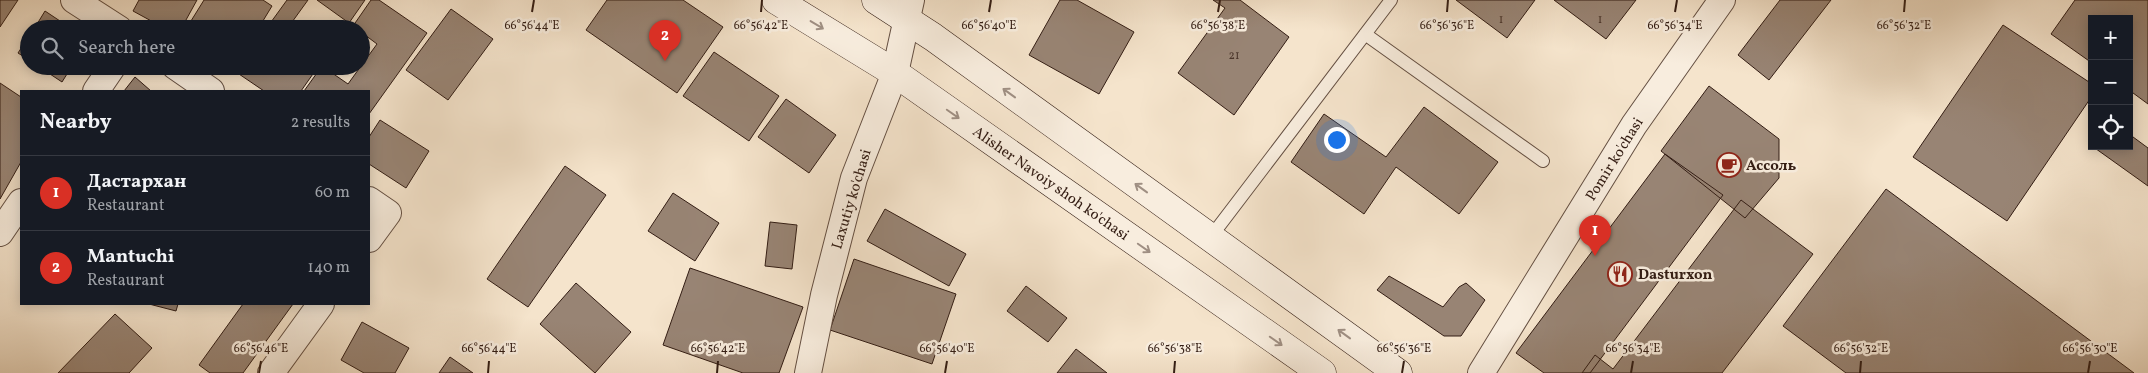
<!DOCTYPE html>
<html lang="en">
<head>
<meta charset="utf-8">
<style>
	body { margin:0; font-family:Vollkorn,serif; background:#242831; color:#f1f3f6 }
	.controls { position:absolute; right:15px; top:15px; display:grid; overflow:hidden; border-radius:0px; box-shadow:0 2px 12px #0003 }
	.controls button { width:45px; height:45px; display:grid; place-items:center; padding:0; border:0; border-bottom:1px solid #363941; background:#171b24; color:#f1f3f6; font:25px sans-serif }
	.you { position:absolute; left:1336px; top:139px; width:18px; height:18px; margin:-12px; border:4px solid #fff; border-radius:50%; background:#1a73e8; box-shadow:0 0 0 8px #1a73e833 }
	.badge { display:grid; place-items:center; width:32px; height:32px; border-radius:50%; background:#d93025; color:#fff; font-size:16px; font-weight:700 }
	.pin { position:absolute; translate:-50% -41px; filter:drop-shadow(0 1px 2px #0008) }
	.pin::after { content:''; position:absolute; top:26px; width:18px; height:15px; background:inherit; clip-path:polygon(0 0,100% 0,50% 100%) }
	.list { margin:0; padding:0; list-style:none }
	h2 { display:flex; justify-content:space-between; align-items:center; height:65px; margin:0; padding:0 20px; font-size:21px }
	h2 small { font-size:16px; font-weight:400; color:#9ea1a6 }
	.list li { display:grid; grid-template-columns:32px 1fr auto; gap:15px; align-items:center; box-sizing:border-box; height:75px; padding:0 20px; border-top:1px solid #363941 }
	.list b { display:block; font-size:19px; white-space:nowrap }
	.list p { margin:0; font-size:16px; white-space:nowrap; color:#9ea1a6 }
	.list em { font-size:16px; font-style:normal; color:#9ea1a6 }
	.icon { flex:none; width:28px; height:28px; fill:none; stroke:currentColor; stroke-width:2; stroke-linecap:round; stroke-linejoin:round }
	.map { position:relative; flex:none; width:2148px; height:373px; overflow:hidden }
	.search { position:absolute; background:#171b24; box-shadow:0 2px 12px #0003; left:20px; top:20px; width:350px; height:55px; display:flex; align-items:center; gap:12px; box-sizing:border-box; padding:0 18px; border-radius:28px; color:#9ea1a6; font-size:19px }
	.panel { position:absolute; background:#171b24; box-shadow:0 2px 12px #0003; left:20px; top:90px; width:350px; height:215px; border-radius:0px }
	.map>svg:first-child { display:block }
</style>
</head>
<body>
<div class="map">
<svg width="2148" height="373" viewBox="0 0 2148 373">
	<rect width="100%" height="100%" fill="#f5e4cc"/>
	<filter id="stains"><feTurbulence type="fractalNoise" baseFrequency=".004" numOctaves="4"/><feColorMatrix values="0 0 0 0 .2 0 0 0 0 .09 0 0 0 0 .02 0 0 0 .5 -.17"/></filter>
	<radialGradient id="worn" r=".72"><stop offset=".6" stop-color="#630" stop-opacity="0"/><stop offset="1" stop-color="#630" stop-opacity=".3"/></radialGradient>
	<path fill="#988474" stroke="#331d14" d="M 0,0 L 18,0 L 0,27 Z
		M 139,0 L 197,0 L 181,29 L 166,29 L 133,11 Z
		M 204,0 L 263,0 L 272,6 L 258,29 L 186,29 Z
		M 287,0 L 308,0 L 287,29 L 266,29 Z
		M 317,0 L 365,0 L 349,23 Z
		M 371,0 L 379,0 L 427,33 L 369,114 L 369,91 L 304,91 L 322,66 L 348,84 L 361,66 L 377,44 L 361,32 L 361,29 L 353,26 Z
		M 607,0 L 683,0 L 723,27 L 677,93 L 586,30 Z
		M 1060,0 L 1077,0 L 1134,32 L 1099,94 L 1029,55 Z
		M 1213,0 L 1240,0 L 1289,37 L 1234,115 L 1178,73 L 1225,8 Z
		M 1456,0 L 1535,0 L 1507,38 Z
		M 1554,0 L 1636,0 L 1606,39 Z
		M 1780,0 L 1831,0 L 1769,80 L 1738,55 Z
		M 2075,0 L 2148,0 L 2148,104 L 2129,90 L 2129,19 L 2092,19 L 2092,63 L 2051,34 Z
		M 451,9 L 493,39 L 448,100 L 406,70 Z
		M 45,11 L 72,29 L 34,29 Z
		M 2003,25 L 2092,84 L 2092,96 L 2007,221 L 1913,157 Z
		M 29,36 L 29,60 L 18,53 Z
		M 714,52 L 779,96 L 749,141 L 683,96 Z
		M 38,66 L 72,66 L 62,82 Z
		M 240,66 L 308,66 L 315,71 L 301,91 L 264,91 L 236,72 Z
		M 135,77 L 151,91 L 124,91 Z
		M 0,83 L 21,97 L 21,162 L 0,199 Z
		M 1709,86 L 1779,139 L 1779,178 L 1745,218 L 1661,151 Z
		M 786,99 L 836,135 L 809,173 L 758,137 Z
		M 1424,107 L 1498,162 L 1459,214 L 1396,167 L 1364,214 L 1291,162 L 1324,114 L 1386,157 Z
		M 380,120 L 429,151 L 406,188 L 369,164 L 369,137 Z
		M 2129,134 L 2148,148 L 2148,186 L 2092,146 L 2129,146 Z
		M 1665,154 L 1723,195 L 1590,373 L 1544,373 L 1516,353 Z
		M 565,166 L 606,195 L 528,307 L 487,279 Z
		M 1886,189 L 2134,373 L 1846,373 L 1783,326 Z
		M 673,193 L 719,223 L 695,261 L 648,231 Z
		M 1741,200 L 1813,254 L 1722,373 L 1582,373 L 1595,355 L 1613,369 Z
		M 885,209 L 966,254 L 949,286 L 867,241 Z
		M 770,222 L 797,225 L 792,269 L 765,266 Z
		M 854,259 L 956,294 L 932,364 L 830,330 Z
		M 690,268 L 803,307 L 779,373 L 743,373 L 663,345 Z
		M 1389,276 L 1443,307 L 1459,287 L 1466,283 L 1485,300 L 1461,336 L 1444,336 L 1377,290 Z
		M 576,283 L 631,332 L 595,373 L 540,324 Z
		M 1026,286 L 1067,318 L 1048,342 L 1007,311 Z
		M 149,304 L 178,304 L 176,311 Z
		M 243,304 L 293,304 L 243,373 L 210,373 L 199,365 Z
		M 115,314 L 152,348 L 129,373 L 58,373 Z
		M 362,322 L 409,348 L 395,373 L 364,373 L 341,360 Z
		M 1076,349 L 1107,373 L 1057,373 Z
		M 450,357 L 473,373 L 439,373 Z"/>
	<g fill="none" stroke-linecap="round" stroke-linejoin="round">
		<defs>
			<path id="service" d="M 1365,34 L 1543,161
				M 1210,238 L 1391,0"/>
			<path id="minor" d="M 74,0 L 119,29
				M 175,66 L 211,91
				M 96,91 L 113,66
				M 369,200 L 388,213 L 369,239
				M 0,233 L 21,202
				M 271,373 L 321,304
				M 808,373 L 824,295 L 854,178 L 895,73 L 911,0
				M 1481,373 L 1634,125 L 1722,0"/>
			<path id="secondary" d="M 776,0 L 895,73 L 1322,373
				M 876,0 L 933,37 L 1398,373"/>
		</defs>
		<use href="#service" stroke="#644f42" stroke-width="14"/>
		<use href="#minor" stroke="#644f42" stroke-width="28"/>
		<use href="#secondary" stroke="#331d14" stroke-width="29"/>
		<use href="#service" stroke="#f8edde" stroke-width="12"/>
		<use href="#minor" stroke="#f8edde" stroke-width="26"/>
		<use href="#secondary" stroke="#f8edde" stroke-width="28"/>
	</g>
	<defs><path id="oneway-shaft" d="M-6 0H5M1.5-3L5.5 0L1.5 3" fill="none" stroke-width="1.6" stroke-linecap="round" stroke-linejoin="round" transform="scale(1.25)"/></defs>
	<g stroke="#9f8f83">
		<use href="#oneway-shaft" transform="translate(817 25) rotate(31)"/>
		<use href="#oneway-shaft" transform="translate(1009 93) rotate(-144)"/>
		<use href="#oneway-shaft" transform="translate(953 114) rotate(35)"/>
		<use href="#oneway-shaft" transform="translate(1141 188) rotate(-144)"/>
		<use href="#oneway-shaft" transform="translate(1144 248) rotate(35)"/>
		<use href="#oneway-shaft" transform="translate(1344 334) rotate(-144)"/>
		<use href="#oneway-shaft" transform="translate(1276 341) rotate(35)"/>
	</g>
	<path fill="none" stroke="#331d14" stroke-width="2" d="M 532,12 L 534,0M 761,12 L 762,0M 989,12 L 991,0M 1218,12 L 1220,0M 1447,12 L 1448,0M 1675,12 L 1677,0M 1904,12 L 1905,0M 259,373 L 261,361M 488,373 L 489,361M 717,373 L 718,361M 945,373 L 947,361M 1174,373 L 1175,361M 1402,373 L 1404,361M 1631,373 L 1633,361M 1860,373 L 1861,361M 2088,373 L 2090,361"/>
	<defs>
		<symbol id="cafe-ring" viewBox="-11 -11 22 22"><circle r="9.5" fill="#f8edde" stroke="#8f2418" stroke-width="1.5"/><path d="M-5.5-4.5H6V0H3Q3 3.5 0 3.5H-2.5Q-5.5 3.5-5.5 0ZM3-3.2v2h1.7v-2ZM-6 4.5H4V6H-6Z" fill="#8f2418"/></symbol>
		<symbol id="restaurant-ring" viewBox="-11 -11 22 22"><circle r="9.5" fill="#f8edde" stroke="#8f2418" stroke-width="1.5"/><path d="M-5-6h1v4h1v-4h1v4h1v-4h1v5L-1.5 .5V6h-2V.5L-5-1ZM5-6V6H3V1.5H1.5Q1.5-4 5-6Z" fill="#8f2418"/></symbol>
	</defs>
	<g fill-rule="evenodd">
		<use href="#cafe-ring" x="1715" y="151" width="28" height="28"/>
		<use href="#restaurant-ring" x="1606" y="260" width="28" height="28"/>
	</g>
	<g text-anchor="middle" stroke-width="5" stroke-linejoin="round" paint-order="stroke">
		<g font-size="12" fill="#4c372c">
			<text x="1501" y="23">1</text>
			<text x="1600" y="23">1</text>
			<text x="1234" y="59">21</text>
		</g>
		<g font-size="15" fill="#331d14" stroke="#f8edde">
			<text transform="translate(1614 159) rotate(-58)" y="5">Pomir ko'chasi</text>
			<text transform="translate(1051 183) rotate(35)" y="5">Alisher Navoiy shoh ko'chasi</text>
			<text transform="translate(851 199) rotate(-73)" y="5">Laxutiy ko'chasi</text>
		</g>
		<g font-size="15" font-weight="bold" fill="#331d14" stroke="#f8edde" text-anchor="start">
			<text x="1746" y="170">Ассоль</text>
			<text x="1638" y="279">Dasturxon</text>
		</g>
	</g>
	<g font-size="12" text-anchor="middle" fill="#331d14" stroke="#f8edde" stroke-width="5" stroke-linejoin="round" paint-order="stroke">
		<text x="532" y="29">66°56'44"E</text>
		<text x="761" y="29">66°56'42"E</text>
		<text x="989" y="29">66°56'40"E</text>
		<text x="1218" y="29">66°56'38"E</text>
		<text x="1447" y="29">66°56'36"E</text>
		<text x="1675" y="29">66°56'34"E</text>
		<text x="1904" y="29">66°56'32"E</text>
		<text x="261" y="352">66°56'46"E</text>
		<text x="489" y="352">66°56'44"E</text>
		<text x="718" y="352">66°56'42"E</text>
		<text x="947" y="352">66°56'40"E</text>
		<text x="1175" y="352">66°56'38"E</text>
		<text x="1404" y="352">66°56'36"E</text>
		<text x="1633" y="352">66°56'34"E</text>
		<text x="1861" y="352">66°56'32"E</text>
		<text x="2090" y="352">66°56'30"E</text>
	</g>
	<rect width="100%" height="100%" filter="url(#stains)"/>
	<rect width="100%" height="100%" fill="url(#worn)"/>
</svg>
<div class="controls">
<button>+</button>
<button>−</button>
<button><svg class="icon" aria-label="locate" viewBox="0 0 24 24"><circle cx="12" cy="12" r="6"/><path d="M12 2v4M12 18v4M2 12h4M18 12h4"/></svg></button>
</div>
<div class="you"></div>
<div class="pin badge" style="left:1595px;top:256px">1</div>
<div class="pin badge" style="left:665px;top:61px">2</div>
<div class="search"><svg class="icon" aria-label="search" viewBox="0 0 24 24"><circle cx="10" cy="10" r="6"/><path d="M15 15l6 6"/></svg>Search here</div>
<section class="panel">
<h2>Nearby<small>2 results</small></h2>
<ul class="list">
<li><span class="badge">1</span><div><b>Дастархан</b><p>Restaurant</p></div><em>60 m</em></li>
<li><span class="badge">2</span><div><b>Mantuchi</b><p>Restaurant</p></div><em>140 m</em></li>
</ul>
</section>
</div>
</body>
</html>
